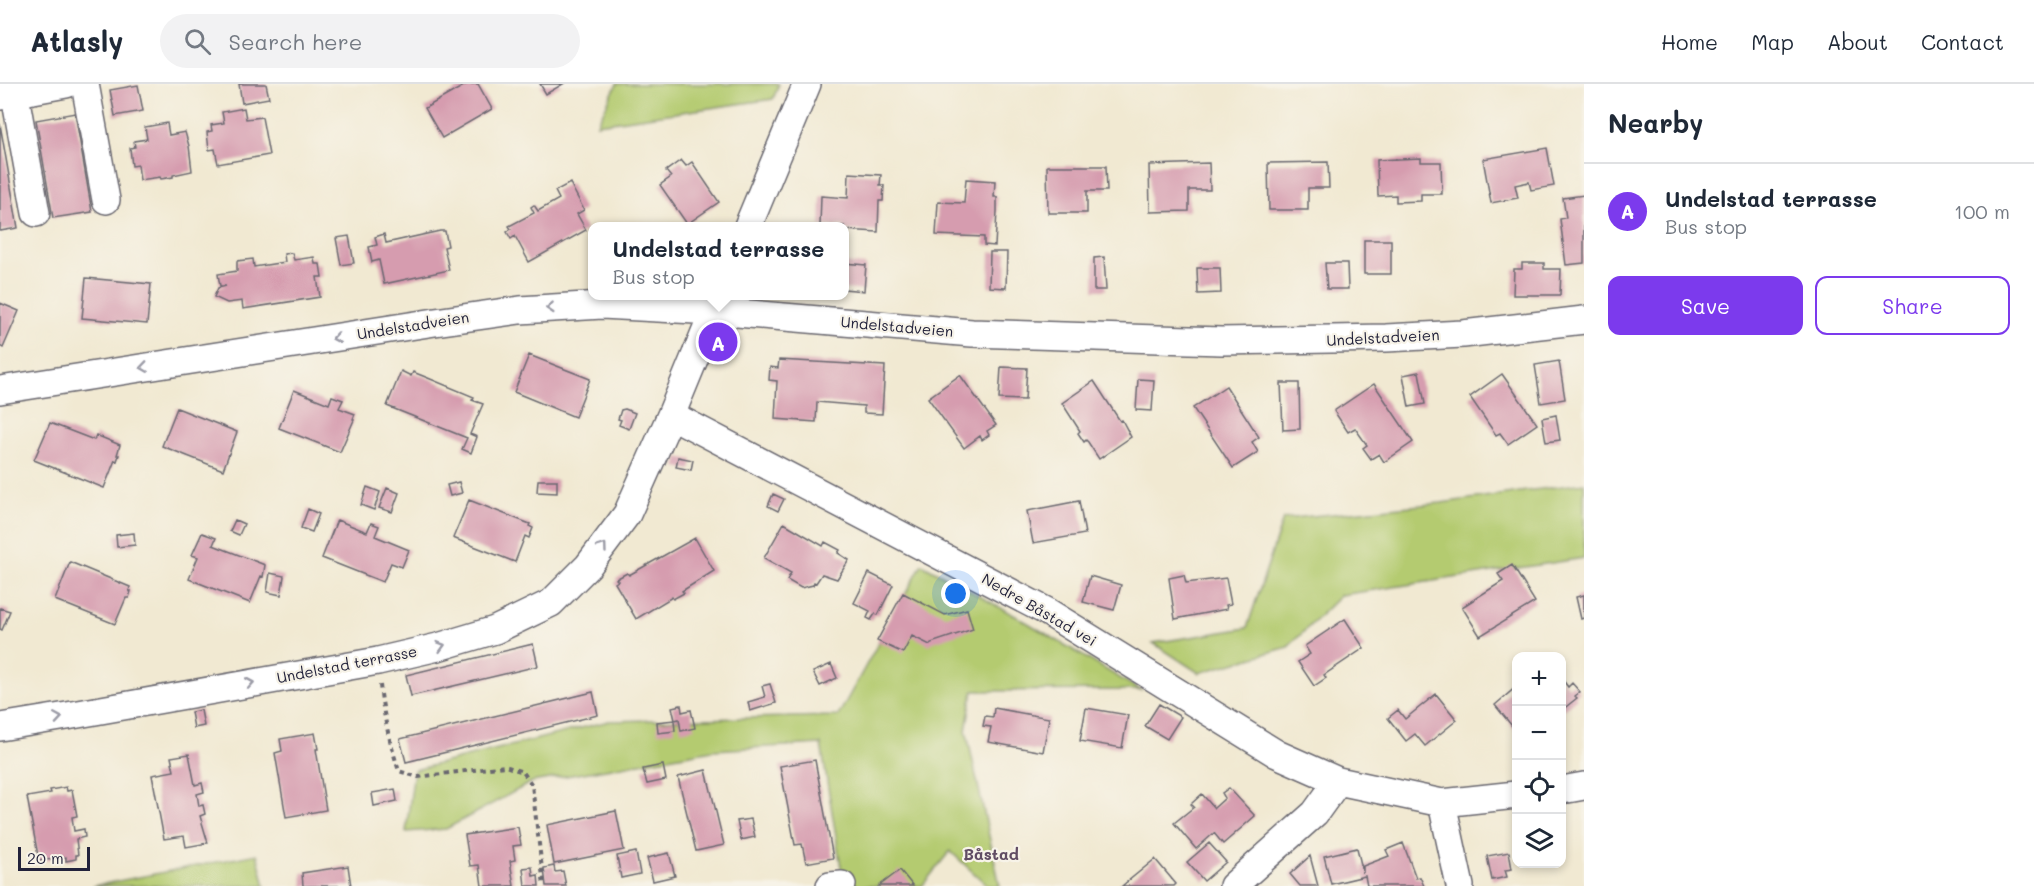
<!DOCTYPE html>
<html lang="en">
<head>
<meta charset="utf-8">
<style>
	body { margin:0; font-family:Mali,sans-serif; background:#f2f2f3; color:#1f2937 }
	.controls { position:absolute; right:18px; bottom:18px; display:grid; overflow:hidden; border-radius:12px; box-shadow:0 3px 9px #0003 }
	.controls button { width:54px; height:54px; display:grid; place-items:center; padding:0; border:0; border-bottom:2px solid #e0e1e3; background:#fff; color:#1f2937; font:30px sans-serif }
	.scale { position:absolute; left:18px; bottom:15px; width:72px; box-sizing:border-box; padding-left:6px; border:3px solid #22223b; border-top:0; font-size:16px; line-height:21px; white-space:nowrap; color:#22223b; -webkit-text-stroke:4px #f7f3e8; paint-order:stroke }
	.you { position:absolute; left:956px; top:510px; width:21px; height:21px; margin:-15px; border:4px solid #fff; border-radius:50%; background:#1a73e8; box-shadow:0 0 0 9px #1a73e833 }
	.badge { display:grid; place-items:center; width:39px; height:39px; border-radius:50%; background:#7c3aed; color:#fff; font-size:20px; font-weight:700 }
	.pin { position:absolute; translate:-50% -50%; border:3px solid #fff; box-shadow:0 2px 6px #0006 }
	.popup { position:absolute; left:588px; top:138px; width:261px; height:78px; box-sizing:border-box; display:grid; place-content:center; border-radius:12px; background:#fff; filter:drop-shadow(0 2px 4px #0005); font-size:20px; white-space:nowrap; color:#747a83 }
	.popup b { font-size:22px; color:#1f2937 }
	.popup::after { content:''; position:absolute; left:50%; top:100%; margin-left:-12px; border:12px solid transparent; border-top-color:#fff }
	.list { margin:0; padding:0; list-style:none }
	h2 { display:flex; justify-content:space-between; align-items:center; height:78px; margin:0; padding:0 24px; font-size:26px }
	h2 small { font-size:20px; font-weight:400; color:#747a83 }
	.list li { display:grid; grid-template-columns:39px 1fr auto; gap:18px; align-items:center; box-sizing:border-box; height:96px; padding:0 24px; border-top:2px solid #e0e1e3 }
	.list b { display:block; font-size:22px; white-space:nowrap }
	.list p { margin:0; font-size:20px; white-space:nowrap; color:#747a83 }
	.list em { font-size:20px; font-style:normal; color:#747a83 }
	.actions { display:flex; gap:12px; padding:18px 24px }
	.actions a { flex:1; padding:14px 0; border:2px solid #7c3aed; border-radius:12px; text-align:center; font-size:21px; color:#7c3aed }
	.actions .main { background:#7c3aed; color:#fff }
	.icon { flex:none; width:33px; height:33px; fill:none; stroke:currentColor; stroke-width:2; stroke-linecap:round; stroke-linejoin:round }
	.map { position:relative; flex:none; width:1584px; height:802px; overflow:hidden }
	header { display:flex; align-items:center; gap:36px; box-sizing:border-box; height:84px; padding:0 30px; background:#fff; border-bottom:2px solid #e0e1e3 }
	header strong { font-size:28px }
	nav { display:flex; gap:33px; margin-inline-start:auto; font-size:21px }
	.search { width:420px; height:54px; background:#f2f2f3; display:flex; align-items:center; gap:15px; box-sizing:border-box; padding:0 21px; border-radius:33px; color:#747a83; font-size:22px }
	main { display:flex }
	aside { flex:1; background:#fff }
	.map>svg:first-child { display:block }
</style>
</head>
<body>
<header>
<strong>Atlasly</strong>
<div class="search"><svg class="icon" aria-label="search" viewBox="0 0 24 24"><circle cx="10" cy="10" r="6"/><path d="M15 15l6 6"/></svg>Search here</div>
<nav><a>Home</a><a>Map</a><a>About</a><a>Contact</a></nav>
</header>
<main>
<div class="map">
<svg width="1584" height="802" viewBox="0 0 1584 802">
	<rect width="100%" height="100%" fill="#f7f3e8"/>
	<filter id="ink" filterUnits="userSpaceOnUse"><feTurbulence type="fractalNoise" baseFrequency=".0167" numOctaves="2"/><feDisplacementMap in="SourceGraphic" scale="12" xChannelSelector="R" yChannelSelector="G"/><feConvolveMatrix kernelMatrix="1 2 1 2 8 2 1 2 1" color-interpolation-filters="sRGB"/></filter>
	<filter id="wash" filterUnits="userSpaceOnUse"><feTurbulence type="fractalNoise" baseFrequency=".008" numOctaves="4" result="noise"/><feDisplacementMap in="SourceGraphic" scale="24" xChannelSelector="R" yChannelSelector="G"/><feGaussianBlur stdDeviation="1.35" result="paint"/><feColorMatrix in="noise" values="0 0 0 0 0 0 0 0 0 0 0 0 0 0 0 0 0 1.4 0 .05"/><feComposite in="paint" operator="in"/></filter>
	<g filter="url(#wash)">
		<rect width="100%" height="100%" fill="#f1e9d2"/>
		<path fill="#b4cb70" stroke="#6b7656" stroke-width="1.5" d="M 617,0 L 779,0 L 773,15 L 597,40 Z
			M 1584,399 L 1584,474 L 1341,511 L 1288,563 L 1199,589 L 1153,559 L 1247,544 L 1283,435 L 1441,419 Z
			M 922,480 L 1028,539 L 1140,606 L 973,607 L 966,646 L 1000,802 L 988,802 L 950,767 L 922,802 L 844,802 L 821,660 L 713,666 L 532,698 L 446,745 L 406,748 L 414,686 L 609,637 L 838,632 Z
			M 257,770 L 265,802 L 93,802 Z"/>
		<g id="blocks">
			<path fill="#d69caf" d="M 239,0 L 266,0 L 269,14 L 242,19 Z
				M 467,0 L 478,0 L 492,25 L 442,54 L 425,24 Z
				M 540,0 L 563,0 L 546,10 Z
				M 138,1 L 143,27 L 115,32 L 110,6 Z
				M 244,24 L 246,35 L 262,33 L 269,71 L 218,80 L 215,65 L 209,66 L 207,48 L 212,47 L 211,41 L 224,39 L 222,28 Z
				M 75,29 L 92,128 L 53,134 L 36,36 Z
				M 167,39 L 169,51 L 185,48 L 189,62 L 192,87 L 173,91 L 173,93 L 161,95 L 160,93 L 140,96 L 138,81 L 132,82 L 130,64 L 135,63 L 134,57 L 147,55 L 145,43 Z
				M 0,40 L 18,144 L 0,147 Z
				M 1547,64 L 1554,102 L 1531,106 L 1529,98 L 1515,101 L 1518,114 L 1491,119 L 1483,75 Z
				M 1421,74 L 1421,78 L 1441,78 L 1442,110 L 1421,110 L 1421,117 L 1396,118 L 1396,111 L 1378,112 L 1377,76 Z
				M 681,76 L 686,82 L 692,78 L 719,118 L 687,140 L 660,101 L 671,93 L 666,87 Z
				M 1328,78 L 1329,104 L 1308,104 L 1308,126 L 1269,126 L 1268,79 Z
				M 1209,79 L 1210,106 L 1189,106 L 1189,127 L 1150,128 L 1149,81 Z
				M 1047,82 L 1106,82 L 1107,107 L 1087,107 L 1087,129 L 1048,129 Z
				M 849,89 L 881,91 L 880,101 L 884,101 L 883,117 L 879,117 L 878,148 L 844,146 L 844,142 L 820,142 L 821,112 L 848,114 Z
				M 966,95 L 995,97 L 994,113 L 997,113 L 997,127 L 995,162 L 984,161 L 984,153 L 936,151 L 938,118 L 964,119 Z
				M 570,99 L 584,126 L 577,130 L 586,146 L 529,178 L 515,152 L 511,155 L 507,148 L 511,145 L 509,142 L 534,129 L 531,123 L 534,121 L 538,127 L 559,115 L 555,107 Z
				M 1584,111 L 1584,179 L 1566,181 L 1560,135 L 1566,134 L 1563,114 Z
				M 440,147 L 445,147 L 448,162 L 444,163 L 449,186 L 384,200 L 379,176 L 372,178 L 369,163 L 377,161 L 375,153 L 384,150 L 386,159 Z
				M 349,152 L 354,179 L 341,181 L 336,154 Z
				M 1364,156 L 1391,156 L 1391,190 L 1364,190 Z
				M 990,168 L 1007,168 L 1006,204 L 989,203 Z
				M 292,169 L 294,176 L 314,173 L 315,180 L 320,180 L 322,193 L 317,193 L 320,213 L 243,225 L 242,217 L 227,219 L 214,213 L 218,204 L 226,202 L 220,202 L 218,190 L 237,187 L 237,177 L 253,175 L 254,183 L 285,178 L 284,170 Z
				M 1104,173 L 1106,206 L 1094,206 L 1094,174 Z
				M 844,179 L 866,181 L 864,207 L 844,205 Z
				M 1325,179 L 1347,179 L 1348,205 L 1327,205 Z
				M 1522,179 L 1544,179 L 1544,185 L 1561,185 L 1560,211 L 1513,211 L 1514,185 L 1522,185 Z
				M 1197,184 L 1220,184 L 1221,209 L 1198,210 Z
				M 86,194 L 151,200 L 147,240 L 82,234 Z
				M 0,219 L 19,227 L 3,264 L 0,262 Z
				M 529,271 L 590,295 L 575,333 L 514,308 Z
				M 779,276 L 885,282 L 882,330 L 864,329 L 864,322 L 817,318 L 816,338 L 775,335 L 777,297 L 769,296 L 770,283 L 778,284 Z
				M 1559,277 L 1565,315 L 1541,319 L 1535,281 Z
				M 1001,283 L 1027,284 L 1025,316 L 999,315 Z
				M 401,287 L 411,292 L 413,288 L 428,294 L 474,313 L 472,316 L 483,320 L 470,350 L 477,353 L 471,369 L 462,365 L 467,354 L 387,322 Z
				M 1419,288 L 1425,320 L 1409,323 L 1403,291 Z
				M 1502,290 L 1537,340 L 1508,360 L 1500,349 L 1496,351 L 1470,313 Z
				M 960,291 L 996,341 L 987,347 L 989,351 L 982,356 L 980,352 L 964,364 L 928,314 Z
				M 1138,295 L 1154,296 L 1152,327 L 1136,326 Z
				M 1094,297 L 1120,337 L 1122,336 L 1131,353 L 1099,375 L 1088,358 L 1086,356 L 1084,358 L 1078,349 L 1080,347 L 1062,319 Z
				M 1281,299 L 1299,299 L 1300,345 L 1283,346 Z
				M 1374,300 L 1413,358 L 1384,378 L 1379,370 L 1371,375 L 1363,364 L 1367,361 L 1355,344 L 1348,348 L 1334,327 Z
				M 1226,302 L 1259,353 L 1252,358 L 1258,368 L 1233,384 L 1193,324 Z
				M 294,306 L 329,320 L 332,312 L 343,316 L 339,324 L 355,330 L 353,335 L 354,336 L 340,368 L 279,344 Z
				M 177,324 L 237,348 L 223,386 L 162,362 Z
				M 625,325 L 635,329 L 629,345 L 619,341 L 621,336 L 618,335 L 621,326 Z
				M 1556,331 L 1560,356 L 1546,358 L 1542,334 Z
				M 50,339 L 94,356 L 96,351 L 120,361 L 117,371 L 119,371 L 117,377 L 115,376 L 104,404 L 34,376 Z
				M 678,373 L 693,376 L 691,386 L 676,383 Z
				M 538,396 L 557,396 L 557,409 L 537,408 Z
				M 459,398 L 462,409 L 450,412 L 447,401 Z
				M 367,403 L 380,408 L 374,426 L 361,421 Z
				M 387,404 L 399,409 L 392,428 L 379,424 Z
				M 773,410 L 784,415 L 778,427 L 768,422 Z
				M 469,416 L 530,440 L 529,442 L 533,444 L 529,454 L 525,452 L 515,478 L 453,454 Z
				M 1079,417 L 1085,450 L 1033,459 L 1027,427 Z
				M 308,425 L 319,430 L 312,448 L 301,444 Z
				M 235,436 L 244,440 L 239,451 L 230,447 Z
				M 337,436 L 367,448 L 371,439 L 379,442 L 375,452 L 409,466 L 402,483 L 391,479 L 383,498 L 322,474 Z
				M 784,439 L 823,462 L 825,458 L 840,466 L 838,469 L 849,476 L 837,495 L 822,490 L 816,499 L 814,498 L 813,501 L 801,504 L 787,496 L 791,489 L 764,474 Z
				M 134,449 L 135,461 L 117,463 L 116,451 Z
				M 202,449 L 216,454 L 213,461 L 265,481 L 263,493 L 261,492 L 250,519 L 189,495 L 198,473 L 192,471 Z
				M 695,454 L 714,487 L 682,507 L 684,509 L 673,515 L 672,513 L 636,535 L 615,499 L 618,497 L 616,495 L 627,489 L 629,491 Z
				M 70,478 L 130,503 L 129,507 L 131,507 L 129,514 L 126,514 L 115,540 L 55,516 Z
				M 1512,481 L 1535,518 L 1480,552 L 1462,523 L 1503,497 L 1498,490 Z
				M 270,489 L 284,492 L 281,511 L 267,508 Z
				M 869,489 L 893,501 L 878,531 L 875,530 L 871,536 L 867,534 L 870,527 L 854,519 Z
				M 1184,491 L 1186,499 L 1226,494 L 1231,520 L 1226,521 L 1227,525 L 1175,535 L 1169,494 Z
				M 1090,492 L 1121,501 L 1114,526 L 1083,518 Z
				M 903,509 L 945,531 L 967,525 L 973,545 L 931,559 L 930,561 L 912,552 L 903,569 L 877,557 Z
				M 1584,511 L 1584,534 L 1581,535 L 1576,513 Z
				M 0,524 L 10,527 L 2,546 L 0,545 Z
				M 1345,535 L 1364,564 L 1324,591 L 1326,594 L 1314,602 L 1298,578 L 1310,570 L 1305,562 Z
				M 533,560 L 538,582 L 411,612 L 406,591 Z
				M 831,580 L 837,594 L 820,602 L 813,588 Z
				M 1562,595 L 1568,603 L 1572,599 L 1580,608 L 1575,612 L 1577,614 L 1562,626 Z
				M 770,600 L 776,619 L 750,627 L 748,618 L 765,613 L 762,602 Z
				M 1516,603 L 1516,647 L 1495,621 Z
				M 593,608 L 598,631 L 406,678 L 400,655 Z
				M 1436,610 L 1457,636 L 1425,662 L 1415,650 L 1406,657 L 1388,634 L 1398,626 L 1405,635 Z
				M 1159,620 L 1181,633 L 1167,655 L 1145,642 Z
				M 681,621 L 682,628 L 691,626 L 695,644 L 681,647 L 679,635 L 675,636 L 672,623 Z
				M 994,624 L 1049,634 L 1043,668 L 988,658 L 991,643 L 983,642 L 985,632 L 993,633 Z
				M 1086,624 L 1128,631 L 1122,664 L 1080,657 Z
				M 201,626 L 204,642 L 194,644 L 191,628 Z
				M 674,636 L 675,647 L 658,649 L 657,638 Z
				M 315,649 L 318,665 L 316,665 L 326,726 L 286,733 L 275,669 L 282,667 L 280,655 Z
				M 189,670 L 195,701 L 202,699 L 204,708 L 197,710 L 199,722 L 203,721 L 205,730 L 200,732 L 208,759 L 186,763 L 184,752 L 164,755 L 152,691 L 174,687 L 171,673 Z
				M 815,676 L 833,774 L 806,779 L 802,760 L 795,761 L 780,682 Z
				M 663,681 L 666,696 L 647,700 L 643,685 Z
				M 706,686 L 724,761 L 696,767 L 678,693 Z
				M 66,703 L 67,707 L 72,706 L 77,732 L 72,733 L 74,747 L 84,745 L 85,753 L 76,755 L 78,771 L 76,771 L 76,775 L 66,777 L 66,773 L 39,777 L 27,713 L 51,709 L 50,706 Z
				M 1229,704 L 1255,732 L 1223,760 L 1214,749 L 1196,765 L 1174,739 L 1194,723 L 1191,720 L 1202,710 L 1214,724 L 1225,714 L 1222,709 Z
				M 395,705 L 397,717 L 374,722 L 372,709 Z
				M 616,727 L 624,766 L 554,780 L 547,741 Z
				M 751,735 L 755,753 L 741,756 L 737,737 Z
				M 518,743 L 521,761 L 513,762 L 515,776 L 510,777 L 514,802 L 482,802 L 479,781 L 470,782 L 465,751 Z
				M 1209,759 L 1226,778 L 1204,797 L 1187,778 Z
				M 1403,759 L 1416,794 L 1420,793 L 1424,802 L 1367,802 L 1365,792 L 1331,800 L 1324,772 L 1357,764 L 1363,789 L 1363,782 L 1389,772 L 1386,766 Z
				M 636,768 L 640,790 L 621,794 L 617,772 Z
				M 1509,768 L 1512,785 L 1505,786 L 1507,793 L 1492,796 L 1487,772 Z
				M 669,769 L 675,792 L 653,797 L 647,774 Z
				M 1310,772 L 1318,802 L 1300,802 L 1290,790 Z
				M 1155,775 L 1176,800 L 1174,802 L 1122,802 Z
				M 348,782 L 351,802 L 303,802 L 302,789 Z
				M 554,782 L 555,788 L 563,787 L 566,802 L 546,802 L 544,784 Z
				M 532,783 L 533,792 L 538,791 L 539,802 L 525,802 L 523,784 Z
				M 900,786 L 913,802 L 879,802 Z"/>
		</g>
	</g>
	<g filter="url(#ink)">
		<use href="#blocks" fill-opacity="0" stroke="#6a6870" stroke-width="1.5"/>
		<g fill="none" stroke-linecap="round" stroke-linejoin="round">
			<defs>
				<path id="minor" d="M 13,0 L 36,129
					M 85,0 L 106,116
					M 0,12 L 66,0
					M 748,142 L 807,0
					M 0,306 L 435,238 L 520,226 L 602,221 L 714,227 L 972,249 L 1221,257 L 1386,254 L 1463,250 L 1584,236
					M 671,331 L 1046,527 L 1277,670 L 1338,697 L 1442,719 L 1516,711
					M 0,643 L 67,632 L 378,577 L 438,563 L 495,546 L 551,519 L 588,482 L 627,430 L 671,331 L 720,212
					M 1562,706 L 1584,702
					M 1442,719 L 1460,802
					M 830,802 L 842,801
					M 1233,802 L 1315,729 L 1338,697"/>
			</defs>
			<use href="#minor" stroke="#6a6870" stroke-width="30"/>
			<path stroke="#6a6870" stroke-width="4" stroke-dasharray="4.5 4.5" stroke-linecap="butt" d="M 380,601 C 383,631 390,659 399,687 L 418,693 L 505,682 L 523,688 L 532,701 L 544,802"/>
			<use href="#minor" stroke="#fff" stroke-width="27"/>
		</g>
		<defs><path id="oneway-chevron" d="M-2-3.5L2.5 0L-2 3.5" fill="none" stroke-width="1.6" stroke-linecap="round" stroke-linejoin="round" transform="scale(1.5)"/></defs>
		<g stroke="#9c9ca7">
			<use href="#oneway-chevron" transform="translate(550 224) rotate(176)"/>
			<use href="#oneway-chevron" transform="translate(336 254) rotate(171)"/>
			<use href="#oneway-chevron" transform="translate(144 283) rotate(172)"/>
			<use href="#oneway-chevron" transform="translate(603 463) rotate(-54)"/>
			<use href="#oneway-chevron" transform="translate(441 562) rotate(-16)"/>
			<use href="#oneway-chevron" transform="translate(250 599) rotate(-10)"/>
			<use href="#oneway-chevron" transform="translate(58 634) rotate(-9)"/>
		</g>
	</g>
	<g text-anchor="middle" stroke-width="4.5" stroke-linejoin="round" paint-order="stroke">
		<g font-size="15" fill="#22223b" stroke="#f7f3e8">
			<text transform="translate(413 242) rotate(-9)" y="5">Undelstadveien</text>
			<text transform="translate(897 243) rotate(5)" y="5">Undelstadveien</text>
			<text transform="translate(1383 254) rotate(-3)" y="5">Undelstadveien</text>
			<text transform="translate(1039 526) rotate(30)" y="5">Nedre Båstad vei</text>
			<text transform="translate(347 581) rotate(-11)" y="5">Undelstad terrasse</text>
		</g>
		<g font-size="16" font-weight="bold" fill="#614d64" stroke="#f7f3e8">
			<text x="991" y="776">Båstad</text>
		</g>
	</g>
</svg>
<div class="controls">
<button>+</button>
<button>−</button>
<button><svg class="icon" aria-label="locate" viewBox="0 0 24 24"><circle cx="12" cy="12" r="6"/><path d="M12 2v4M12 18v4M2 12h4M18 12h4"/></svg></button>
<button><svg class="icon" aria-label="layers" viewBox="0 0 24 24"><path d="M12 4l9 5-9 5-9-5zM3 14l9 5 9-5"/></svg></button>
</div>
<div class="scale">20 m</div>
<div class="you"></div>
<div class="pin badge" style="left:718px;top:258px">A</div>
<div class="popup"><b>Undelstad terrasse</b>Bus stop</div>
</div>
<aside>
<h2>Nearby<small></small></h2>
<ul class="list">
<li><span class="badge">A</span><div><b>Undelstad terrasse</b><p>Bus stop</p></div><em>100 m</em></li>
</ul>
<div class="actions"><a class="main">Save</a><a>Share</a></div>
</aside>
</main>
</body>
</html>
